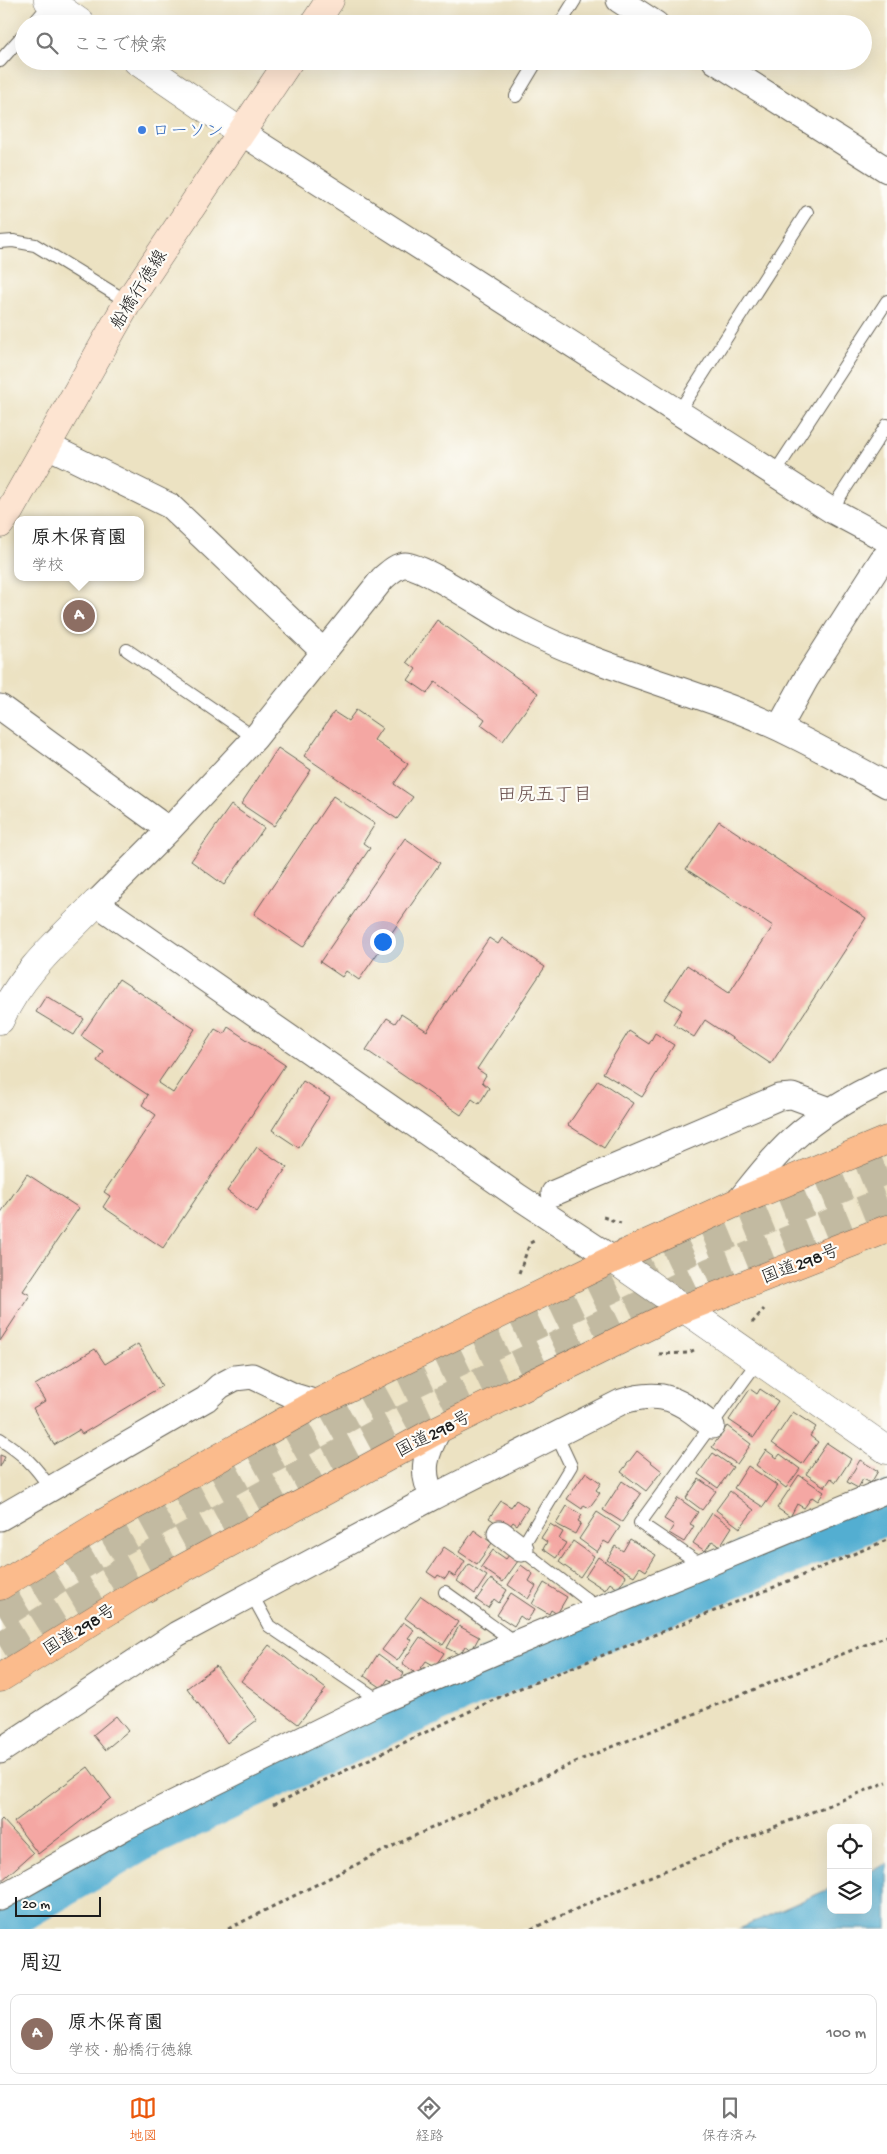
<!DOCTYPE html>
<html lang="ja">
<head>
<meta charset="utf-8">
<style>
	body { margin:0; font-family:"Gochi Hand","Klee One",sans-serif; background:#f2f2f2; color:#222 }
	.controls { position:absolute; right:15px; bottom:15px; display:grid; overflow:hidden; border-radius:10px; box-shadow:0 5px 20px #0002 }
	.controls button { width:45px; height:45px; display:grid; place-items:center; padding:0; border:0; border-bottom:1px solid #e0e0e0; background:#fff; color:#222; font:25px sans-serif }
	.scale { position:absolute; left:15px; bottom:12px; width:86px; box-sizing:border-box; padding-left:5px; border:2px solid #1c1c1c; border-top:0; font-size:14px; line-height:18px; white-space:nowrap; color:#1c1c1c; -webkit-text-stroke:4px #fdfcf7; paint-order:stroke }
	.you { position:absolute; left:382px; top:941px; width:18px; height:18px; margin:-12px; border:4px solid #fff; border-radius:50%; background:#1a73e8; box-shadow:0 0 0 8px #1a73e833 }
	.badge { display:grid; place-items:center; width:32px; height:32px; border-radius:50%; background:#ea580c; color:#fff; font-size:16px; font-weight:700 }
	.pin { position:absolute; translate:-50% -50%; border:2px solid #fff; box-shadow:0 1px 5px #0006 }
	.popup { position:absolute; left:14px; top:516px; width:130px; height:65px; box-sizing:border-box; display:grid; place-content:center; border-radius:10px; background:#fff; filter:drop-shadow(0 1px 4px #0005); font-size:16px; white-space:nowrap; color:#767676 }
	.popup b { font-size:19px; color:#222 }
	.popup::after { content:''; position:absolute; left:50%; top:100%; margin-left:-10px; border:10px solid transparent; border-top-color:#fff }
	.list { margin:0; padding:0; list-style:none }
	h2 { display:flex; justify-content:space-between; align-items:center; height:65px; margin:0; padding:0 20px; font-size:21px }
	h2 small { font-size:16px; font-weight:400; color:#767676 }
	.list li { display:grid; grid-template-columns:32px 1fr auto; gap:15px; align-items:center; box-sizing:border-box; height:80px; margin:0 10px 10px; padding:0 10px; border:1px solid #e0e0e0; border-radius:10px }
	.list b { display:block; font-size:19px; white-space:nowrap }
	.list p { margin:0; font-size:16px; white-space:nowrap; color:#767676 }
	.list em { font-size:16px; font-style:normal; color:#767676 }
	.icon { flex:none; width:28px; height:28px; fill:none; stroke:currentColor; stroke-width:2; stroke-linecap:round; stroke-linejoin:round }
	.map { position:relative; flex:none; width:887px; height:1929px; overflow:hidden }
	.search { position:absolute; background:#fff; box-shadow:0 5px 20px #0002; left:15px; right:15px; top:15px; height:55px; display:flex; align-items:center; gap:12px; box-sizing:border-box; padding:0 18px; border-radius:28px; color:#767676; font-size:19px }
	.sheet { height:155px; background:#fff }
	nav { display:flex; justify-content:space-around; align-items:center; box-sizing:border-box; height:70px; border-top:1px solid #e0e0e0; background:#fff; font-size:14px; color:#767676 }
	nav a { display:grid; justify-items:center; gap:2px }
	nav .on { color:#ea580c }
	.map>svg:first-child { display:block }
</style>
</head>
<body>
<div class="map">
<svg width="887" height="1929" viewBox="0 0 887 1929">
	<rect width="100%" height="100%" fill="#fdfcf7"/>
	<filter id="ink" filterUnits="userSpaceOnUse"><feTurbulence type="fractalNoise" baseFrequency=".02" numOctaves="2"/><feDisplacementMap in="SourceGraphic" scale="10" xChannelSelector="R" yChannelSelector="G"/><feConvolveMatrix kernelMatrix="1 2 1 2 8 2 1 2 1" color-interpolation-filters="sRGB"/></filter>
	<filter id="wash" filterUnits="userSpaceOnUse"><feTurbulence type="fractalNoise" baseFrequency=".0096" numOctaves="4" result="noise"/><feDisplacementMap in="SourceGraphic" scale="20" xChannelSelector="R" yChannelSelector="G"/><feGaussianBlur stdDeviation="1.12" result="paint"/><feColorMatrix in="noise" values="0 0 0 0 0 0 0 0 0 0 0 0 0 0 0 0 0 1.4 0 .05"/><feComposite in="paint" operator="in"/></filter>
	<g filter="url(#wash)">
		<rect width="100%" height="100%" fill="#ece2c2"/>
		<path fill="#53aed1" stroke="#386576" d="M 887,1864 L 887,1929 L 738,1929 L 831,1888 L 831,1910 L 868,1910 L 868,1872 Z"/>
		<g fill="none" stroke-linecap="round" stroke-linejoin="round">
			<path stroke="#53aed1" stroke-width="52" d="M 0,1917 L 137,1837 L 388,1718 L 530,1656 L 887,1508"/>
		</g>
		<g id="blocks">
			<path fill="#f4a7a3" d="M 437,620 L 538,693 L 503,741 L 481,725 L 485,719 L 435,682 L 427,693 L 408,680 L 416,669 L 407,662 Z
				M 356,710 L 382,728 L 374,740 L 408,764 L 394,784 L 413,797 L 397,819 L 304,756 L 334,712 L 348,721 Z
				M 278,748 L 311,770 L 274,826 L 241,804 Z
				M 333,796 L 375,824 L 363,843 L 370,848 L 303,947 L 254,914 Z
				M 231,805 L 264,828 L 224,885 L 191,861 Z
				M 719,821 L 866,918 L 771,1064 L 705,1020 L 694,1037 L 673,1024 L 682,1010 L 665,999 L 687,965 L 729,993 L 773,926 L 686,869 Z
				M 405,838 L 440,863 L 359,980 L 346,971 L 342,977 L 320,962 Z
				M 489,938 L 498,944 L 502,938 L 545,967 L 477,1069 L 486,1075 L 482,1082 L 489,1088 L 479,1104 L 472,1099 L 461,1115 L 366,1050 L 387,1018 L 395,1023 L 401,1014 L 427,1031 Z
				M 119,979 L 195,1029 L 158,1083 L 173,1093 L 215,1029 L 224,1034 L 228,1027 L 285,1065 L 163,1248 L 103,1207 L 110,1196 L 104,1192 L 156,1115 L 142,1105 L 148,1095 L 97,1061 L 103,1051 L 81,1036 Z
				M 46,996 L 84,1019 L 74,1035 L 36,1012 Z
				M 629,1031 L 649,1044 L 655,1033 L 674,1045 L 642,1097 L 603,1073 Z
				M 598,1080 L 633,1103 L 604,1148 L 568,1125 Z
				M 303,1081 L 330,1098 L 299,1148 L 272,1130 Z
				M 257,1147 L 287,1167 L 257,1212 L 227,1191 Z
				M 27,1174 L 79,1208 L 23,1291 L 30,1295 L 0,1341 L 0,1214 Z
				M 138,1344 L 162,1386 L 82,1434 L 79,1430 L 54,1445 L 33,1408 L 45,1401 L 35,1385 L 95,1349 L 105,1364 Z
				M 750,1389 L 757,1394 L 760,1389 L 778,1401 L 754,1437 L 729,1420 Z
				M 793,1412 L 816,1427 L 810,1436 L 818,1442 L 802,1464 L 772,1443 Z
				M 727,1426 L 751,1444 L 737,1464 L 712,1447 Z
				M 827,1443 L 851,1459 L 836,1482 L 831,1478 L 825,1487 L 806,1474 Z
				M 766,1450 L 777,1458 L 780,1454 L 800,1469 L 786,1488 L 756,1465 Z
				M 637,1451 L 662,1471 L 646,1491 L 621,1472 Z
				M 713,1453 L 733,1467 L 718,1488 L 698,1474 Z
				M 0,1455 L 5,1457 L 0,1467 Z
				M 860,1460 L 878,1471 L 871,1483 L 863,1479 L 858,1488 L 847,1482 Z
				M 748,1466 L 778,1486 L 763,1507 L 734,1488 Z
				M 586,1472 L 601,1483 L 596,1490 L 600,1493 L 589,1508 L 584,1505 L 582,1509 L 567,1499 Z
				M 799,1475 L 824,1492 L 818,1501 L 812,1497 L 804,1508 L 797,1504 L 790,1517 L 777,1508 Z
				M 699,1479 L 716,1491 L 702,1510 L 686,1498 Z
				M 622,1481 L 641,1494 L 622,1522 L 603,1510 Z
				M 730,1491 L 754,1510 L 740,1528 L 716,1510 Z
				M 678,1498 L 698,1512 L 690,1524 L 694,1526 L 684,1542 L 669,1533 L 674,1525 L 664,1519 Z
				M 516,1500 L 528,1508 L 517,1525 L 513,1522 L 507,1530 L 489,1518 L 501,1501 L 511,1507 Z
				M 567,1506 L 582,1515 L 578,1521 L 581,1523 L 575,1534 L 556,1524 Z
				M 597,1512 L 620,1527 L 609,1544 L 604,1541 L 597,1552 L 579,1539 Z
				M 712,1513 L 732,1527 L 720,1546 L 712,1541 L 705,1551 L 693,1543 Z
				M 550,1524 L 563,1532 L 559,1539 L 566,1543 L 556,1558 L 543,1549 L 547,1542 L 541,1538 Z
				M 474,1530 L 492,1543 L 477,1564 L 459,1552 Z
				M 630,1539 L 656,1555 L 646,1571 L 640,1567 L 634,1576 L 607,1560 L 615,1546 L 623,1551 Z
				M 573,1541 L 594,1556 L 580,1577 L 559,1562 Z
				M 444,1547 L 465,1561 L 455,1577 L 449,1573 L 445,1579 L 438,1575 L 436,1578 L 427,1572 Z
				M 493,1550 L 506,1559 L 509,1555 L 518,1561 L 503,1582 L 481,1567 Z
				M 598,1557 L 626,1576 L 618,1589 L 610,1583 L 605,1590 L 585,1577 Z
				M 469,1564 L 487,1576 L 475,1594 L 457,1581 Z
				M 521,1565 L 533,1574 L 529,1581 L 536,1586 L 528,1599 L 508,1585 Z
				M 491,1579 L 507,1590 L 499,1603 L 494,1599 L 488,1608 L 476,1600 Z
				M 544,1583 L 567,1597 L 557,1614 L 551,1610 L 549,1614 L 532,1604 Z
				M 511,1593 L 535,1609 L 527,1621 L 520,1616 L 514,1626 L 497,1615 Z
				M 421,1596 L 458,1622 L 443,1645 L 405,1618 Z
				M 403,1622 L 414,1630 L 408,1638 L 412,1640 L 397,1661 L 382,1650 Z
				M 459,1626 L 479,1637 L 472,1650 L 465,1646 L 460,1655 L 447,1648 Z
				M 420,1637 L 444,1653 L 435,1666 L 426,1661 L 417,1674 L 402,1663 Z
				M 269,1645 L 326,1689 L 298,1724 L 241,1681 Z
				M 378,1654 L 404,1673 L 396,1684 L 388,1679 L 382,1688 L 364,1676 Z
				M 216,1666 L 257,1720 L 227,1743 L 187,1688 Z
				M 116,1716 L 128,1731 L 105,1750 L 93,1735 Z
				M 88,1767 L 111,1798 L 38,1854 L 14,1822 Z
				M 2,1819 L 33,1853 L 0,1882 L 0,1821 Z"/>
		</g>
	</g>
	<g filter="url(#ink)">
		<use href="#blocks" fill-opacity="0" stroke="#656156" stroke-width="1"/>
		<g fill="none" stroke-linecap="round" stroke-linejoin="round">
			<path stroke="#c2baa1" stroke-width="28" stroke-dasharray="28 14" stroke-linecap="butt" d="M 0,1616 L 112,1547 L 390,1395 L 698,1248 L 887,1170
				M 0,1646 L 128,1568 L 403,1419 L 709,1272 L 887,1200"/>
			<defs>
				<path id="service" d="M 33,24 L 51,3
					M 560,24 L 575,0
					M 0,61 L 24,34
					M 516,96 L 537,61
					M 0,242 L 13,241 L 35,245 L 128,302
					M 678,413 L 807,212
					M 774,474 L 887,301
					M 831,510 L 887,425
					M 127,650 L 255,738
					M 556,1434 L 571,1466 L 521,1549 L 599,1609
					M 0,1439 C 24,1455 34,1464 50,1488
					M 703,1566 L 640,1523 L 758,1361
					M 445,1592 L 516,1643
					M 251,1593 L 269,1626 L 380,1701"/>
				<path id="minor" d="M 619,0 L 656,24
					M 715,61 L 887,170
					M 242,133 L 831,510 L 887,540
					M 46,445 L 170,506 L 324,652
					M 0,707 L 169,830
					M 779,728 L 806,679 L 882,560 L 887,555
					M 554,1193 L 779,1097 L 792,1096 L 830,1110
					M 738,1202 C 755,1181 772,1158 792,1140 C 820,1114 852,1096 887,1080
					M 613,1259 L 519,1197 L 96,903 L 169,830 L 255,738 L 383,578 C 389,573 397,565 405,565 C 424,565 496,615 518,626 C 587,662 662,682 734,709 C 787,729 837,758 887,785
					M 433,1497 C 419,1471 426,1453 439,1429
					M 0,1518 L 206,1399 L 220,1386 L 235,1378 L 252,1376 L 294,1396 L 317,1403
					M 500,1533 L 521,1549
					M 0,1751 L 177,1634 L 433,1497 L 621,1402 C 663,1388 679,1400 712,1426
					M 0,1898 L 125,1827 L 380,1701 L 516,1643 L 887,1490"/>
				<path id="tertiary" d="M 48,0 L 82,24
					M 137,61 L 242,133
					M 0,1020 C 21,973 61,939 96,903
					M 613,1259 L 887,1450"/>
				<path id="secondary" d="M 314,24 L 330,0
					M 0,524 L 10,510 L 128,302 L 289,61"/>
				<path id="trunk" d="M 0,1586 L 98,1526 L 317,1403 L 613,1259 L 738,1202 L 887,1140
					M 0,1678 L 141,1591 L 439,1429 L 683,1309 L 887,1229"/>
			</defs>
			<use href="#service" stroke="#656156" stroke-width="14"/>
			<use href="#minor" stroke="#656156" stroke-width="27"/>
			<use href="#tertiary" stroke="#656156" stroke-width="29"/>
			<use href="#secondary" stroke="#656156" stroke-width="29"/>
			<use href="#trunk" stroke="#656156" stroke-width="29"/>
			<path stroke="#656156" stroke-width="3" stroke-dasharray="4 4" stroke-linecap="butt" d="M 603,1217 L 621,1223
				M 519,1273 L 530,1243 L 534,1241
				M 752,1323 L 764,1309
				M 659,1354 L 688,1353 L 694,1350
				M 273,1805 L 508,1693 L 767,1590 L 887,1540
				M 228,1929 L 397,1844 L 582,1759 L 887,1636
				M 531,1929 L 644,1879 L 887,1782"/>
			<use href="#service" stroke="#fff" stroke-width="12"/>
			<use href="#minor" stroke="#fff" stroke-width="25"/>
			<use href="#tertiary" stroke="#fff" stroke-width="28"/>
			<use href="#secondary" stroke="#fde4d1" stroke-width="28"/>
			<use href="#trunk" stroke="#fbbb8c" stroke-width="28"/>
		</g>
	</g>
	<circle fill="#3f7fe0" stroke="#fdfcf7" stroke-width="2" cx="142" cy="130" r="5"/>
	<g text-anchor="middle" stroke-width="4.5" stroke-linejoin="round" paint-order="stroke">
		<g font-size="18" fill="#366cbe" stroke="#fdfcf7" text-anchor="start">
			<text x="152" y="136">ローソン</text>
		</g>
		<g font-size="18" fill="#1c1c1c" stroke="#fdfcf7">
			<text transform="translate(138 289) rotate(-58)" y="6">船橋行徳線</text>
			<text transform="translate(800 1263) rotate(-21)" y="6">国道298号</text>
			<text transform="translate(433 1433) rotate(-27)" y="6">国道298号</text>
			<text transform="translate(79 1629) rotate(-32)" y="6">国道298号</text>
		</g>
		<g font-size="19" fill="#684d4b" stroke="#fdfcf7">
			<text x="545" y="800">田尻五丁目</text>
		</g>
	</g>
</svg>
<div class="controls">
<button><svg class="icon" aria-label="locate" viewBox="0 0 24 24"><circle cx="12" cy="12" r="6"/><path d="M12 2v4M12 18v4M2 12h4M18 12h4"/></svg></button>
<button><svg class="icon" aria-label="layers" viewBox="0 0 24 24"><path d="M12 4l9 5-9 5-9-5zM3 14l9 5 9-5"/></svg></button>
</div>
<div class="scale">20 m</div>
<div class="you"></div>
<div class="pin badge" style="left:79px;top:616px;background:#8d6e63">A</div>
<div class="popup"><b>原木保育園</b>学校</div>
<div class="search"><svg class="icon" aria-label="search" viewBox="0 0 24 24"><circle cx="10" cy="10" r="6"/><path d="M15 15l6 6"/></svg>ここで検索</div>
</div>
<section class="sheet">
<h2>周辺<small></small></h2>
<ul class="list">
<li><span class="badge" style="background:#8d6e63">A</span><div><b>原木保育園</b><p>学校 · 船橋行徳線</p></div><em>100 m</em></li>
</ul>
</section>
<nav>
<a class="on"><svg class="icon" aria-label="map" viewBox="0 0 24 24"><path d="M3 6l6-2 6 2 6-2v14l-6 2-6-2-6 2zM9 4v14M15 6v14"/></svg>地図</a>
<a><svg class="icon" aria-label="directions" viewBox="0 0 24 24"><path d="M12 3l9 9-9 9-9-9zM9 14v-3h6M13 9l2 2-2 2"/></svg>経路</a>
<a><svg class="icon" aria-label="saved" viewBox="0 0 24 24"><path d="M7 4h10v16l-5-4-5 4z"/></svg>保存済み</a>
</nav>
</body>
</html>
